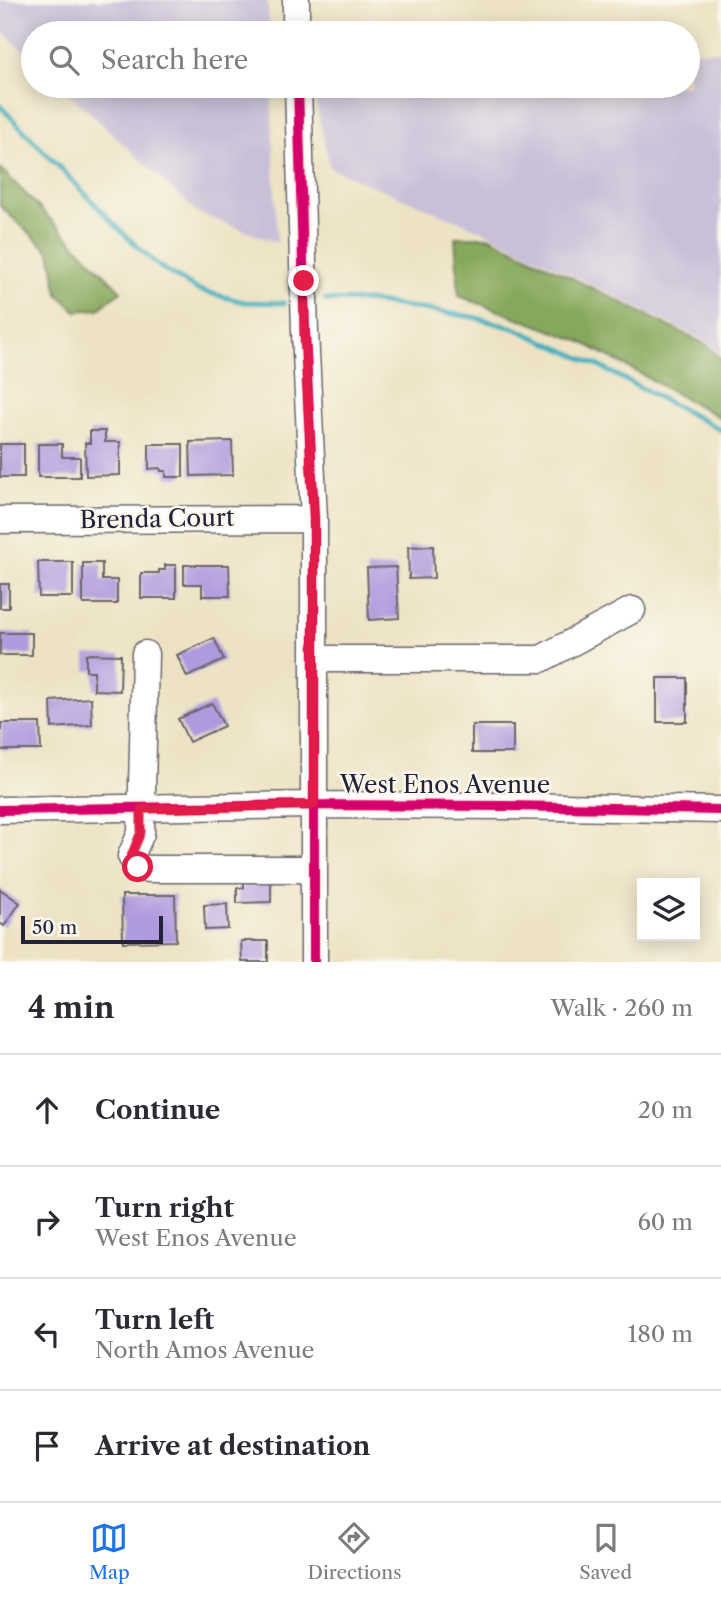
<!DOCTYPE html>
<html lang="en">
<head>
<meta charset="utf-8">
<style>
	body { margin:0; font-family:"Libre Caslon Text",serif; background:#f2f2f3; color:#2b2b33 }
	.controls { position:absolute; right:21px; bottom:21px; display:grid; overflow:hidden; border-radius:0px; box-shadow:0 4px 18px #0003 }
	.controls button { width:63px; height:63px; display:grid; place-items:center; padding:0; border:0; border-bottom:2px solid #e1e1e2; background:#fff; color:#2b2b33; font:35px sans-serif }
	.scale { position:absolute; left:21px; bottom:18px; width:142px; box-sizing:border-box; padding-left:7px; border:4px solid #22223b; border-top:0; font-size:19px; line-height:24px; white-space:nowrap; color:#22223b; -webkit-text-stroke:5px #fbf7ec; paint-order:stroke }
	.stop { position:absolute; width:21px; height:21px; margin:-16px; border:5px solid #e11d48; border-radius:50%; background:#fff }
	.stop.end { background:#e11d48; border-color:#fff; box-shadow:0 2px 7px #0008 }
	.list { margin:0; padding:0; list-style:none }
	h2 { display:flex; justify-content:space-between; align-items:center; height:91px; margin:0; padding:0 28px; font-size:30px }
	h2 small { font-size:23px; font-weight:400; color:#7c7c81 }
	.list li { display:grid; grid-template-columns:46px 1fr auto; gap:21px; align-items:center; box-sizing:border-box; height:112px; padding:0 28px; border-top:2px solid #e1e1e2 }
	.list b { display:block; font-size:26px; white-space:nowrap }
	.list p { margin:0; font-size:23px; white-space:nowrap; color:#7c7c81 }
	.list em { font-size:23px; font-style:normal; color:#7c7c81 }
	.icon { flex:none; width:38px; height:38px; fill:none; stroke:currentColor; stroke-width:2; stroke-linecap:round; stroke-linejoin:round }
	.map { position:relative; flex:none; width:721px; height:962px; overflow:hidden }
	.search { position:absolute; background:#fff; box-shadow:0 4px 18px #0003; left:21px; right:21px; top:21px; height:77px; display:flex; align-items:center; gap:18px; box-sizing:border-box; padding:0 24px; border-radius:38px; color:#7c7c81; font-size:26px }
	.sheet { height:539px; background:#fff }
	nav { display:flex; justify-content:space-around; align-items:center; box-sizing:border-box; height:98px; border-top:2px solid #e1e1e2; background:#fff; font-size:19px; color:#7c7c81 }
	nav a { display:grid; justify-items:center; gap:4px }
	nav .on { color:#1a73e8 }
	.map>svg:first-child { display:block }
</style>
</head>
<body>
<div class="map">
<svg width="721" height="962" viewBox="0 0 721 962">
	<rect width="100%" height="100%" fill="#fbf7ec"/>
	<filter id="ink" filterUnits="userSpaceOnUse"><feTurbulence type="fractalNoise" baseFrequency=".0143" numOctaves="2"/><feDisplacementMap in="SourceGraphic" scale="14" xChannelSelector="R" yChannelSelector="G"/><feConvolveMatrix kernelMatrix="1 2 1 2 8 2 1 2 1" color-interpolation-filters="sRGB"/></filter>
	<filter id="wash" filterUnits="userSpaceOnUse"><feTurbulence type="fractalNoise" baseFrequency=".00686" numOctaves="4" result="noise"/><feDisplacementMap in="SourceGraphic" scale="28" xChannelSelector="R" yChannelSelector="G"/><feGaussianBlur stdDeviation="1.57" result="paint"/><feColorMatrix in="noise" values="0 0 0 0 0 0 0 0 0 0 0 0 0 0 0 0 0 1.4 0 .05"/><feComposite in="paint" operator="in"/></filter>
	<g filter="url(#wash)">
		<rect width="100%" height="100%" fill="#ede3c4"/>
		<path fill="#c8bfd8" d="M 0,0 L 268,0 L 269,33 L 33,33 L 33,60 L 0,29 Z
			M 688,51 L 721,51 L 721,355 L 707,342 L 492,235 L 330,168 L 316,104 L 316,86 L 688,86 Z
			M 61,86 L 271,86 L 277,243 L 198,213 Z"/>
		<path fill="#86a85c" stroke="#54654c" stroke-width="2" d="M 0,168 L 5,173 L 121,291 L 99,309 L 76,311 L 58,294 L 50,252 L 0,206 Z
			M 455,237 L 490,237 L 707,345 L 721,359 L 721,418 L 582,342 L 459,296 Z"/>
		<g fill="none" stroke-linecap="round" stroke-linejoin="round">
			<path stroke="#40aebe" stroke-width="5" d="M 0,106 L 125,235 L 160,267 L 198,290 L 244,302 L 284,303
				M 325,300 L 369,301 L 473,317 L 514,328 L 597,365 L 721,430"/>
		</g>
		<g id="blocks">
			<path fill="#b09ade" d="M 90,431 L 105,431 L 105,442 L 120,442 L 120,475 L 86,476 L 85,443 L 90,443 Z
				M 232,441 L 233,475 L 191,476 L 190,442 Z
				M 0,444 L 24,444 L 24,477 L 0,477 Z
				M 38,444 L 62,444 L 62,457 L 80,457 L 80,477 L 38,477 Z
				M 149,444 L 183,444 L 183,477 L 166,477 L 166,471 L 161,471 L 160,468 L 149,469 Z
				M 433,546 L 434,578 L 409,579 L 408,547 Z
				M 38,562 L 73,562 L 73,597 L 39,597 Z
				M 83,563 L 102,563 L 102,580 L 117,580 L 117,604 L 83,604 Z
				M 165,565 L 176,565 L 176,598 L 141,598 L 141,573 L 159,573 L 159,570 L 165,570 Z
				M 184,565 L 229,565 L 230,596 L 202,596 L 202,584 L 184,584 Z
				M 396,567 L 399,618 L 369,620 L 367,568 Z
				M 0,584 L 9,584 L 9,608 L 0,608 Z
				M 0,633 L 32,633 L 32,655 L 0,655 Z
				M 214,638 L 224,660 L 187,677 L 177,655 Z
				M 86,654 L 121,655 L 120,691 L 94,690 L 94,671 L 86,671 Z
				M 657,678 L 687,678 L 687,722 L 657,722 Z
				M 91,698 L 92,725 L 52,728 L 51,701 Z
				M 212,703 L 224,726 L 189,742 L 178,719 Z
				M 1,723 L 40,723 L 41,750 L 1,750 Z
				M 472,725 L 513,725 L 513,753 L 472,753 Z
				M 244,877 L 271,877 L 271,902 L 237,903 L 237,888 L 244,888 Z
				M 0,889 L 20,903 L 4,926 L 0,923 Z
				M 122,895 L 175,895 L 176,941 L 123,942 Z
				M 227,904 L 228,929 L 205,930 L 204,905 Z
				M 241,941 L 268,941 L 268,962 L 242,962 Z"/>
		</g>
	</g>
	<g filter="url(#ink)">
		<use href="#blocks" fill-opacity="0" stroke="#69666b" stroke-width="2"/>
		<g fill="none" stroke-linecap="round" stroke-linejoin="round">
			<defs>
				<path id="minor" d="M 296,0 L 296,33
					M 298,86 L 305,332 L 314,519 L 314,962
					M 0,520 L 314,519
					M 145,654 L 141,833 L 131,856 L 138,868 L 151,869 L 313,869
					M 314,659 L 541,659 L 632,610
					M 0,810 L 314,805 L 507,806 L 721,810"/>
			</defs>
			<use href="#minor" stroke="#69666b" stroke-width="29"/>
			<use href="#minor" stroke="#fff" stroke-width="26"/>
			<defs>
				<path id="cycleway" d="M 298,86 L 305,332 L 314,519 L 314,962
					M 0,810 L 314,805 L 507,806 L 721,810"/>
			</defs>
			<use href="#cycleway" stroke="#fbf7ec" stroke-width="15"/>
			<use href="#cycleway" stroke="#d6006c" stroke-width="10"/>
		</g>
	</g>
	<g fill="none" stroke-linecap="round" stroke-linejoin="round" filter="url(#ink)">
		<path stroke="#e11d48" stroke-width="9" d="M 138,867 L 131,856 L 141,832 L 141,809 L 314,805 L 314,519 L 304,332 L 304,281"/>
	</g>
	<g text-anchor="middle" stroke-width="5" stroke-linejoin="round" paint-order="stroke">
		<g font-size="24" fill="#22223b" stroke="#fbf7ec">
			<text transform="translate(157 519) rotate(-1)" y="8">Brenda Court</text>
			<text x="445" y="793">West Enos Avenue</text>
		</g>
	</g>
</svg>
<div class="controls">
<button><svg class="icon" aria-label="layers" viewBox="0 0 24 24"><path d="M12 4l9 5-9 5-9-5zM3 14l9 5 9-5"/></svg></button>
</div>
<div class="scale">50 m</div>
<div class="stop" style="left:138px;top:867px"></div>
<div class="stop end" style="left:304px;top:281px"></div>
<div class="search"><svg class="icon" aria-label="search" viewBox="0 0 24 24"><circle cx="10" cy="10" r="6"/><path d="M15 15l6 6"/></svg>Search here</div>
</div>
<section class="sheet">
<h2>4 min<small>Walk · 260 m</small></h2>
<ul class="list">
<li><svg class="icon" aria-label="ahead" viewBox="0 0 24 24"><path d="M12 20V5M6 11l6-6 6 6"/></svg><div><b>Continue</b></div><em>20 m</em></li>
<li><svg class="icon" aria-label="right" viewBox="0 0 24 24"><path d="M7 20v-9h11M14 6l5 5-5 5"/></svg><div><b>Turn right</b><p>West Enos Avenue</p></div><em>60 m</em></li>
<li><svg class="icon" aria-label="left" viewBox="0 0 24 24"><path d="M17 20v-9H6M10 6l-5 5 5 5"/></svg><div><b>Turn left</b><p>North Amos Avenue</p></div><em>180 m</em></li>
<li><svg class="icon" aria-label="arrive" viewBox="0 0 24 24"><path d="M6 21V4h12l-3 4 3 4H6"/></svg><div><b>Arrive at destination</b></div></li>
</ul>
</section>
<nav>
<a class="on"><svg class="icon" aria-label="map" viewBox="0 0 24 24"><path d="M3 6l6-2 6 2 6-2v14l-6 2-6-2-6 2zM9 4v14M15 6v14"/></svg>Map</a>
<a><svg class="icon" aria-label="directions" viewBox="0 0 24 24"><path d="M12 3l9 9-9 9-9-9zM9 14v-3h6M13 9l2 2-2 2"/></svg>Directions</a>
<a><svg class="icon" aria-label="saved" viewBox="0 0 24 24"><path d="M7 4h10v16l-5-4-5 4z"/></svg>Saved</a>
</nav>
</body>
</html>
